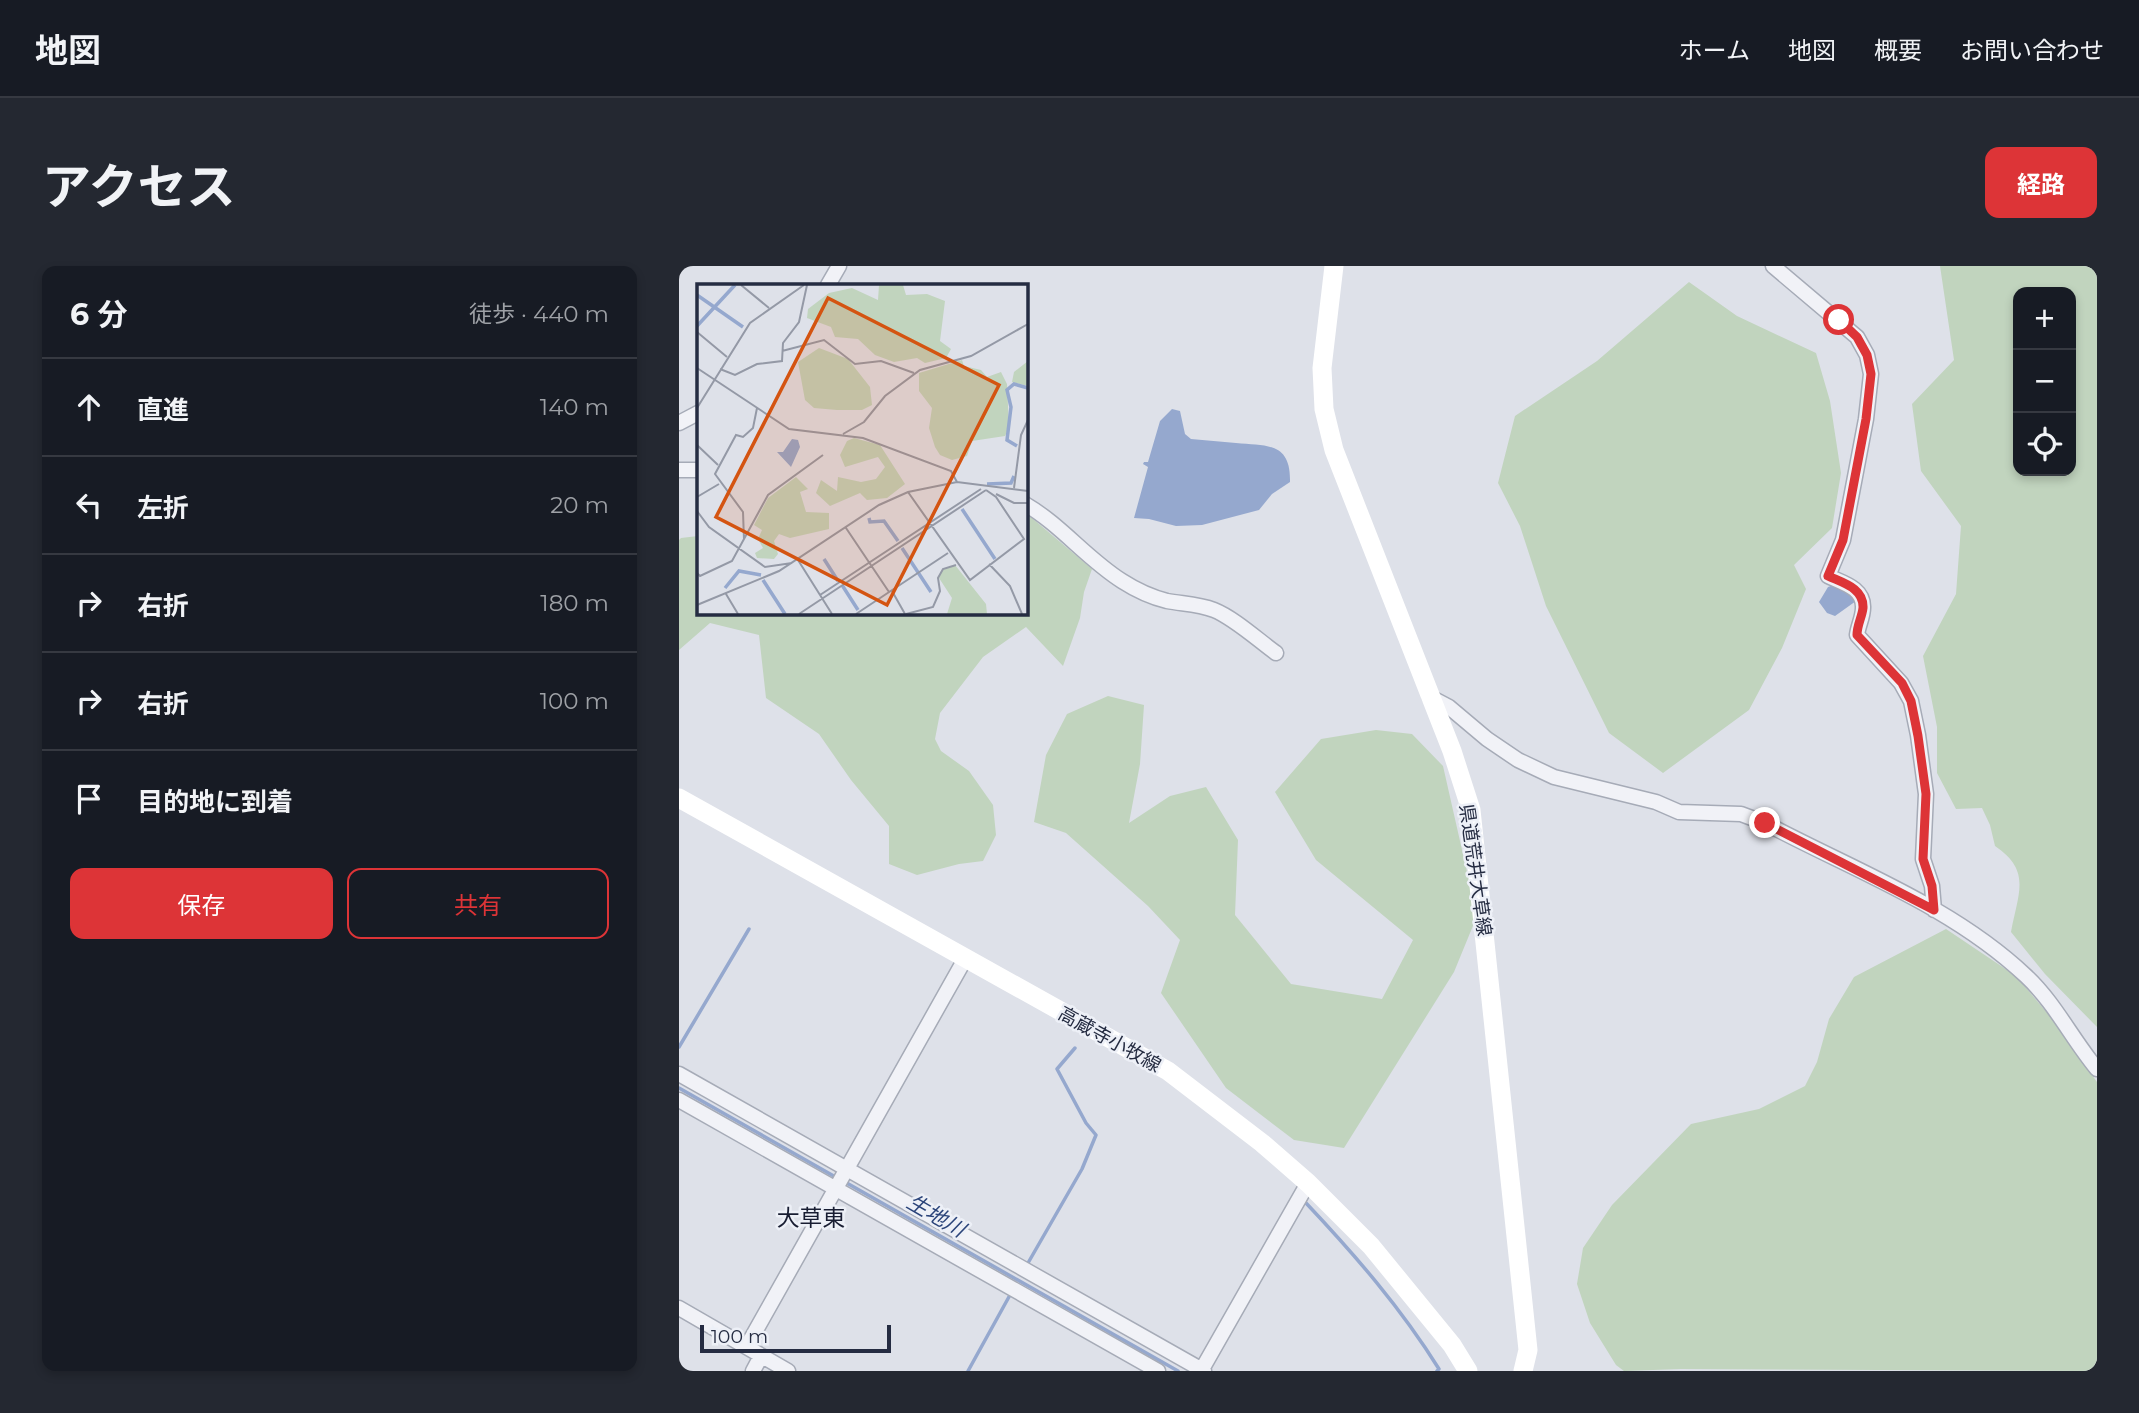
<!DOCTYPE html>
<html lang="ja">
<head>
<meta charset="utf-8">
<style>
	body { margin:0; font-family:Montserrat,"Noto Sans JP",sans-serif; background:#242831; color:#f1f3f6 }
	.controls { position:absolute; right:21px; top:21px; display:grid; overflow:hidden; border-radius:14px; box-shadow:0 4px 10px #0003 }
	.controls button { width:63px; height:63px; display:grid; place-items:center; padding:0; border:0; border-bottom:2px solid #363941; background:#171b24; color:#f1f3f6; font:35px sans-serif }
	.scale { position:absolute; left:21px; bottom:18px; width:191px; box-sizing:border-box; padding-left:7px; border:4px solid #252c42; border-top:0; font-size:19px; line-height:24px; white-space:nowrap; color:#252c42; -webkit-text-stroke:5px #edf0f7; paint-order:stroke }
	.stop { position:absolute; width:21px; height:21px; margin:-16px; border:5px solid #dd3437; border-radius:50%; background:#fff }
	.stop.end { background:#dd3437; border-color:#fff; box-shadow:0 2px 7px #0008 }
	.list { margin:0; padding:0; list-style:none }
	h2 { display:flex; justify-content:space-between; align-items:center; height:91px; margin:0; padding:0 28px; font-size:30px }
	h2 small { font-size:23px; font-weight:400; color:#9ea1a6 }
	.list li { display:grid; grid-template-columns:46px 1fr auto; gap:21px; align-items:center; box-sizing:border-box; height:98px; padding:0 28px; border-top:2px solid #363941 }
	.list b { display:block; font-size:26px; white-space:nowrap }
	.list em { font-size:23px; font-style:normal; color:#9ea1a6 }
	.actions { display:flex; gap:14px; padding:21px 28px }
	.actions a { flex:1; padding:16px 0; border:2px solid #dd3437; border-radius:14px; text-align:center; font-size:24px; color:#dd3437 }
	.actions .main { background:#dd3437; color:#fff }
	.icon { flex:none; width:38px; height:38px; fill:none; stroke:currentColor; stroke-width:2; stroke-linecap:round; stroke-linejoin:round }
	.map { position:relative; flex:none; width:1418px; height:1105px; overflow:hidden; border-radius:14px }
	header { display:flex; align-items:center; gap:42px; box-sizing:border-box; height:98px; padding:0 35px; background:#171b24; border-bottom:2px solid #363941 }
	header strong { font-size:33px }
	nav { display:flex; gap:38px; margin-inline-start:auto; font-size:24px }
	.intro { display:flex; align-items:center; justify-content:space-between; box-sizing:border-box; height:168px; padding:0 42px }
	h1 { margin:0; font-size:49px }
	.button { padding:18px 32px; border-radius:14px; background:#dd3437; color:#fff; font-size:24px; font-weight:700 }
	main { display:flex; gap:42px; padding:0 42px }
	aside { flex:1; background:#171b24; border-radius:14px; box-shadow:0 4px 10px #0003 }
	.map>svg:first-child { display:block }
</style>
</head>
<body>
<header>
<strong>地図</strong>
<nav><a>ホーム</a><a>地図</a><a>概要</a><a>お問い合わせ</a></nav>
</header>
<div class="intro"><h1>アクセス</h1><a class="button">経路</a></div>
<main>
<aside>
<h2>6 分<small>徒歩 · 440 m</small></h2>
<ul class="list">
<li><svg class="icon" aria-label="ahead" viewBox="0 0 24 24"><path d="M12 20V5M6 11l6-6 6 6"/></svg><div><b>直進</b></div><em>140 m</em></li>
<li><svg class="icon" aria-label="left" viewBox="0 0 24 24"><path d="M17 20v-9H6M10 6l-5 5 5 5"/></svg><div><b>左折</b></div><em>20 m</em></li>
<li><svg class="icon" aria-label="right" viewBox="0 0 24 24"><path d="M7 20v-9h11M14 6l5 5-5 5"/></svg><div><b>右折</b></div><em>180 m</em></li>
<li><svg class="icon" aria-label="right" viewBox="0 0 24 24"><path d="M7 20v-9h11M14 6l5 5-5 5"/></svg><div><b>右折</b></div><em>100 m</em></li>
<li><svg class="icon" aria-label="arrive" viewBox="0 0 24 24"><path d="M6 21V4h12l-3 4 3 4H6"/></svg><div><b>目的地に到着</b></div></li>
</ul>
<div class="actions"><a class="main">保存</a><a>共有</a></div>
</aside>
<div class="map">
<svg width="1418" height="1105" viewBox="0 0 1418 1105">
	<rect width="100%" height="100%" fill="#dee1e9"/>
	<path fill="#c1d4be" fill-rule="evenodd" d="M 1261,0 L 1418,0 L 1418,761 L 1366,708 L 1332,666 C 1339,627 1353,605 1316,580 L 1311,559 L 1303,542 L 1277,543 L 1258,507 L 1258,461 L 1244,390 L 1277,328 L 1282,260 L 1242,205 L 1233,138 L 1275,94 ZM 1392,26 L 1392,205 L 1339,205 L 1339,26 Z
		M 1010,16 L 1058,50 L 1137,87 L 1151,135 L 1162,207 L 1153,262 L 1115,299 L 1127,323 L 1103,382 L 1070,444 L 984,507 L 930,467 L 867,340 L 841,260 L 819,217 L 836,150 L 918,95 Z
		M 347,247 L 413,303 L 405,326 L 401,352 L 384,400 L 347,361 L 304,391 L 261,447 L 256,473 L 262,485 L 290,505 L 314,539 L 317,569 L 304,595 L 280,598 L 238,609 L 210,598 L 210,560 L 172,514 L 140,468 L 87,432 L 80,369 L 31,357 L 0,384 L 0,274 L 2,272 L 19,270 L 19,346 L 346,346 Z
		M 429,430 L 465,439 L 461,498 L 450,557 L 491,530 L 527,521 L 559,574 L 556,649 L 612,718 L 703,733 L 734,674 L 637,594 L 596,526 L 642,473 L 697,464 L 733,468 L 764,500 L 798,650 L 775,706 L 665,882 L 615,874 L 547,822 L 482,727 L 501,674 L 469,640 L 387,567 L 355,556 L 367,489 L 388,448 Z
		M 1267,663 L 1337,710 L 1370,749 L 1418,816 L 1418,1105 L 1002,1103 L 945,1105 L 937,1099 L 911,1057 L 898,1018 L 904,982 L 933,939 L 1012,858 L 1080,843 L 1126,820 L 1138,796 L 1150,753 L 1175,711 Z"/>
	<path fill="#95a8ce" d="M 493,143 L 501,145 L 506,168 L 512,173 C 527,174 542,176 557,177 C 588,180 612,176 611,216 L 593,228 L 580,244 L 523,259 L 497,260 L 470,253 L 455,252 L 469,201 L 464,198 L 465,196 L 469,196 L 481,155 Z
		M 1157,318 L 1175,328 L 1177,335 L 1156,350 L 1148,347 L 1140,336 L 1149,321 Z"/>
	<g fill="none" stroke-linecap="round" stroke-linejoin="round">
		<path stroke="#95a8ce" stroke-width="3.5" d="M 0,781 L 70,663
			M 0,822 L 160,913
			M 166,916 L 499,1105
			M 627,937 C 676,989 722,1042 760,1103 L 758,1105
			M 349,997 L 403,903 L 417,869 L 407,857 L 378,803 L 396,782
			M 289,1105 L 331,1029"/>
		<defs>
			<path id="street" d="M 1094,0 L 1178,71 L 1188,89 L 1192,108 L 1187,153 L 1164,274 L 1149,310 C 1164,317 1185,322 1184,342 C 1184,351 1179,360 1178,369 L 1222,417 L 1232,435 L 1239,469 L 1247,528 L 1244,593 L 1253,620 L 1255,644
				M 149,19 L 160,0
				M 0,157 L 19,147
				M 0,204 L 19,204
				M 346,238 C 382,259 408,293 443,315 C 457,324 472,331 488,335 C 504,338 519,338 535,344 C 555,352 579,374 597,387
				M 751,431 L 770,441 L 808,473 L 839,494 L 875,511 L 977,536 L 1000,546 L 1062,548 L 1086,557 C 1174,604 1273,640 1347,710 C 1376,737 1393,773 1418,803
				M 0,808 L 525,1105
				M 0,834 L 479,1105
				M 0,1042 L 109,1105
				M 68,1080 L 286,693
				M 74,1105 L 82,1090
				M 522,1105 L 629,917"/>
		</defs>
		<use href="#street" stroke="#a6abb7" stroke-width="17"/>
		<use href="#street" stroke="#f1f2f7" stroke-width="14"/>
		<path stroke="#fff" stroke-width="19" d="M 655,0 L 643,102 L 645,143 L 655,184 L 773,485 L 792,544 L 849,1084 L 844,1105
			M 0,532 L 489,805 L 583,877 L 629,917 L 692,980 L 773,1079 L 789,1105"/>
	</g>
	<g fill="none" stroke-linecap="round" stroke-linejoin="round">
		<path stroke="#dd3437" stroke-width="9" d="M 1086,557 L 1255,644 L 1253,620 L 1244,593 L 1247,528 L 1239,470 L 1232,435 L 1223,417 L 1178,369 C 1178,359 1183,351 1184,342 C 1185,322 1164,317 1149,310 L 1164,274 L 1187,153 L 1192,108 L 1188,89 L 1178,71 L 1160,54"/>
	</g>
	<g text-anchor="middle" stroke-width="5" stroke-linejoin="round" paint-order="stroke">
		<g font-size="19" fill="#252c42" stroke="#edf0f7">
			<text transform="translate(797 604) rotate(82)" y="7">県道荒井大草線</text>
			<text transform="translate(431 773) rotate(29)" y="7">高蔵寺小牧線</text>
		</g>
		<g font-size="21" font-style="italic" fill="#2b447a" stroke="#edf0f7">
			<text transform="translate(257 950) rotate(30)" y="7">生地川</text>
		</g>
		<g font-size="23" fill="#181d32" stroke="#edf0f7">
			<text x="132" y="960">大草東</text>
		</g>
	</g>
	<g transform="translate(18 18)">
		<rect width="331" height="331" fill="#dee1e9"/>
		<path d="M 182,1 L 206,1 L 209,11 L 230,10 L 248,17 L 243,57 L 254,65 L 249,74 L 228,79 L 220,74 L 197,78 L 178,71 L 161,55 L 138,53 L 134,43 L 110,34 L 111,25 L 132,9 L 155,4 L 181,16 ZM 122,64 L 151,75 L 173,103 L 175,121 L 165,126 L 140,126 L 117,124 L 108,116 L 101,78 ZM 265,76 L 267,82 L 284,86 L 290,93 L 304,88 L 310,100 L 312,144 L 308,152 L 275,157 L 270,172 L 255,176 L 243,171 L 238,163 L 232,144 L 235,124 L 222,107 L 222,89 ZM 331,77 L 331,102 L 315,98 L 317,88 ZM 157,154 L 183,161 L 208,200 L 190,214 L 170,216 L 163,209 L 133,222 L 119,209 L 124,196 L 140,207 L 141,193 L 164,198 L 179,195 L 188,183 L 181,173 L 148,183 L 143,171 L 150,157 ZM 99,193 L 111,205 L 103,208 L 109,228 L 132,229 L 132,245 L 93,254 L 82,250 L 77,257 L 81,270 L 77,275 L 60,274 L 58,269 L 66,264 L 61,255 L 65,246 L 57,241 L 71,214 ZM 258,281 L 289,320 L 290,330 L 250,330 L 255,314 L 242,294 L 245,286 Z" fill="#c1d4be"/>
		<path d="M 95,155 L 101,156 L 103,163 L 94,183 L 80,168 L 86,168 Z" fill="#95a8ce"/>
		<path fill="none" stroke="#95a8ce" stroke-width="3.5" d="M 0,11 L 46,43M 0,42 L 38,1M 320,162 L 310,156 L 314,123 L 310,106 L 317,100 L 331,104M 290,200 L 314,199 L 317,192M 265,225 L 298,275M 172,234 L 173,238 L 187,237 L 201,257M 205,264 L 234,308M 127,275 L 141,297M 66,296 L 88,330M 145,301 L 161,326M 28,304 L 42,287 L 64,291"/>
		<path fill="none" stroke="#9499a6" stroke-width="2" d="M 44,1 L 72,24M 0,48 L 30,73M 85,67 L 127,56 L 158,80 L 184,77 L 217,89M 0,84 L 92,145 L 166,154 L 254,187 L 260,198M 23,85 L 38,91 L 60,80 L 85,77 L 86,59 L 102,38 L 110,1M 0,124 L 53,39 L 107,1M 146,150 L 167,138 L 188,112 L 223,86 L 274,72 L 331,40M 0,161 L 21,181M 317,204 L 324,151 L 331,136M 211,208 L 273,296 L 327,255 L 299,213 L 289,206M 299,210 L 317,219 L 331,219M 0,213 L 22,200M 0,227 L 12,243 L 68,283 L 95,279M 149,244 L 192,308M 47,256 L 46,228 L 18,190 L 39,151 L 46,153 L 56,144 L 60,124M 101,276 L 135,330M 292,280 L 313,302 L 325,330M 0,289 L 3,292 L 35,277 L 71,211 L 126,171M 195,307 L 208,330M 29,310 L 41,330M 123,311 L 284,205M 0,321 L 82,287 L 182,221 L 211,208 L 260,198 L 331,207M 102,330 L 289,206M 159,330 L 251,269M 209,330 L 236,323 L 243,307 L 241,294 L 246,285 L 259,281"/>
		<path fill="#d45411" fill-opacity="0.15" stroke="#d45411" stroke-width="3.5" d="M 131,14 L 302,101 L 190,321 L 19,233 Z"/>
		<rect width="331" height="331" fill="none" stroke="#252c42" stroke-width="3.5"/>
	</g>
</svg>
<div class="controls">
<button>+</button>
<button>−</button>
<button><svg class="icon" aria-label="locate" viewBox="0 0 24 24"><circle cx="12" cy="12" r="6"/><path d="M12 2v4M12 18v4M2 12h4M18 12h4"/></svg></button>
</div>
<div class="scale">100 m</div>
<div class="stop" style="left:1160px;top:54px"></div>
<div class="stop end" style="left:1086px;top:557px"></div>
</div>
</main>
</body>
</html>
